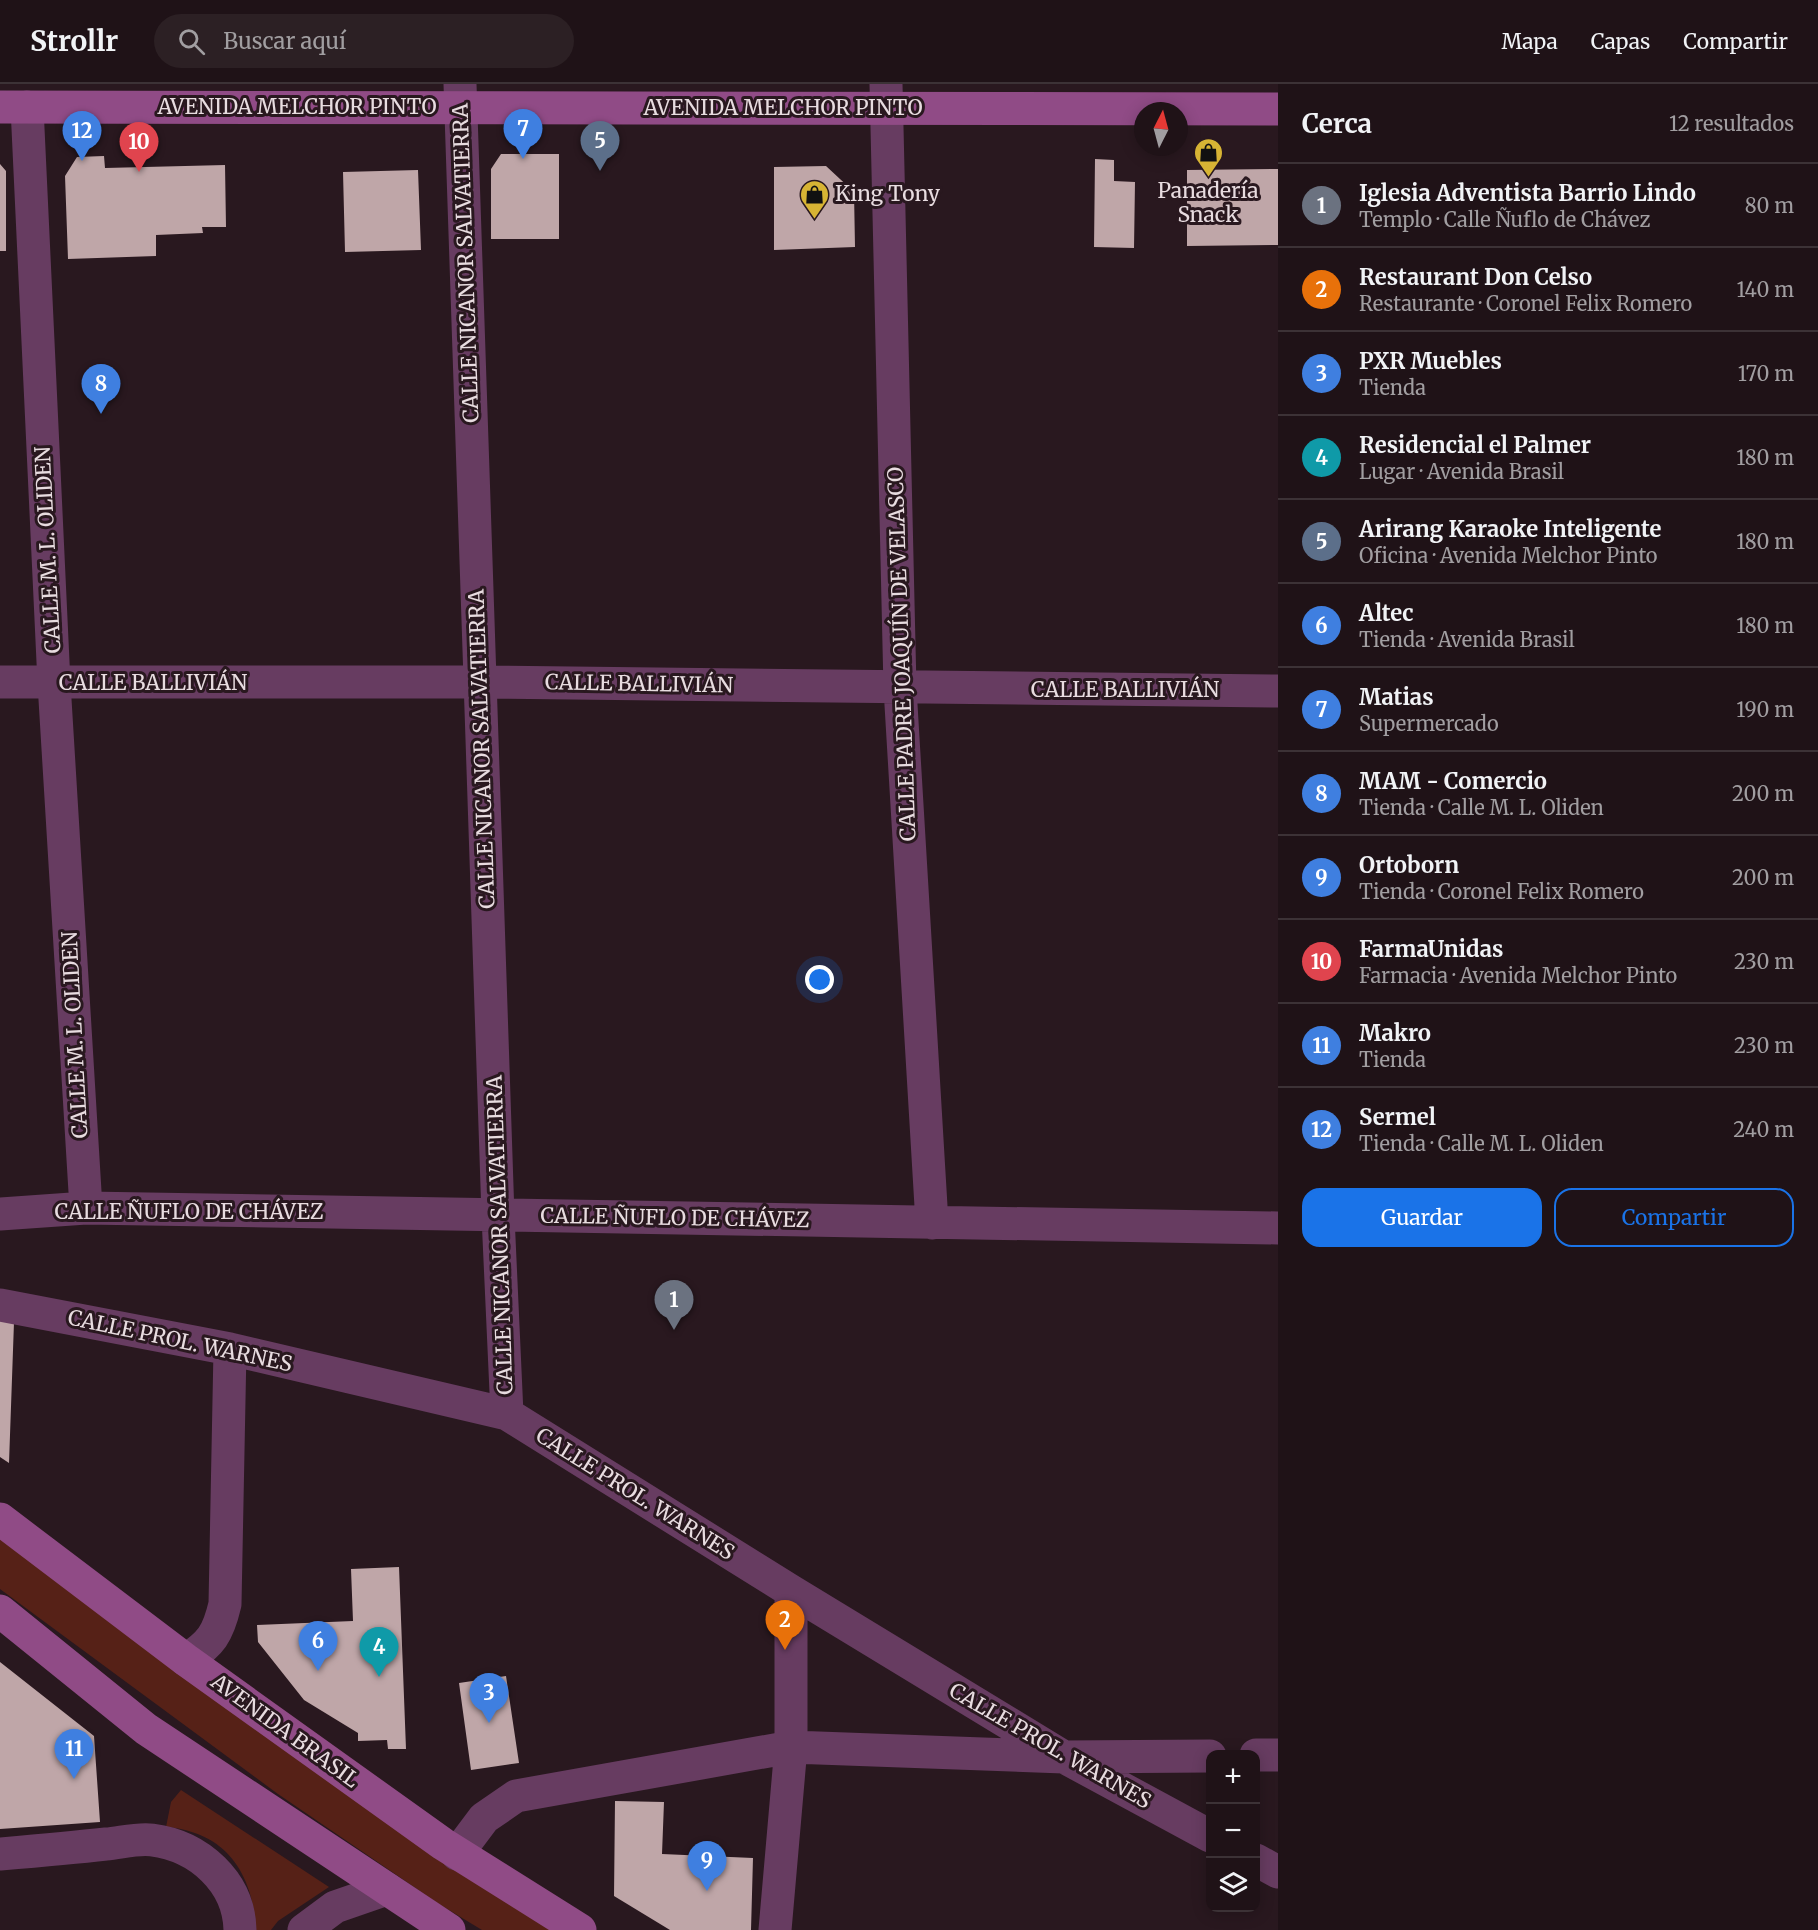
<!DOCTYPE html>
<html lang="es">
<head>
<meta charset="utf-8">
<style>
	body { margin:0; font-family:Merriweather,serif; background:#2c2024; color:#f1f3f6 }
	.controls { position:absolute; right:18px; bottom:18px; display:grid; overflow:hidden; border-radius:12px; box-shadow:0 3px 15px #0003 }
	.controls button { width:54px; height:54px; display:grid; place-items:center; padding:0; border:0; border-bottom:2px solid #3c3236; background:#1f1217; color:#f1f3f6; font:30px sans-serif }
	.compass { position:absolute; left:1134px; top:18px; width:54px; height:54px; border-radius:50%; background:#1f1217; box-shadow:0 3px 15px #0003; rotate:6deg }
	.you { position:absolute; left:820px; top:896px; width:21px; height:21px; margin:-15px; border:4px solid #fff; border-radius:50%; background:#1a73e8; box-shadow:0 0 0 9px #1a73e833 }
	.badge { display:grid; place-items:center; width:39px; height:39px; border-radius:50%; background:#1a73e8; color:#fff; font-size:20px; font-weight:700 }
	.pin { position:absolute; translate:-50% -50px; filter:drop-shadow(0 2px 3px #0008) }
	.pin::after { content:''; position:absolute; top:32px; width:21px; height:18px; background:inherit; clip-path:polygon(0 0,100% 0,50% 100%) }
	.list { margin:0; padding:0; list-style:none }
	h2 { display:flex; justify-content:space-between; align-items:center; height:78px; margin:0; padding:0 24px; font-size:26px }
	h2 small { font-size:20px; font-weight:400; color:#a19ea1 }
	.list li { display:grid; grid-template-columns:39px 1fr auto; gap:18px; align-items:center; box-sizing:border-box; height:84px; padding:0 24px; border-top:2px solid #3c3236 }
	.list b { display:block; font-size:22px; white-space:nowrap }
	.list p { margin:0; font-size:20px; white-space:nowrap; color:#a19ea1 }
	.list em { font-size:20px; font-style:normal; color:#a19ea1 }
	.actions { display:flex; gap:12px; padding:18px 24px }
	.actions a { flex:1; padding:14px 0; border:2px solid #1a73e8; border-radius:18px; text-align:center; font-size:21px; color:#1a73e8 }
	.actions .main { background:#1a73e8; color:#fff }
	.icon { flex:none; width:33px; height:33px; fill:none; stroke:currentColor; stroke-width:2; stroke-linecap:round; stroke-linejoin:round }
	.map { position:relative; flex:none; width:1278px; height:1846px; overflow:hidden }
	header { display:flex; align-items:center; gap:36px; box-sizing:border-box; height:84px; padding:0 30px; background:#1f1217; border-bottom:2px solid #3c3236 }
	header strong { font-size:28px }
	nav { display:flex; gap:33px; margin-inline-start:auto; font-size:21px }
	.search { width:420px; height:54px; background:#2c2024; display:flex; align-items:center; gap:15px; box-sizing:border-box; padding:0 21px; border-radius:33px; color:#a19ea1; font-size:22px }
	main { display:flex }
	aside { flex:1; background:#1f1217 }
	.map>svg:first-child { display:block }
</style>
</head>
<body>
<header>
<strong>Strollr</strong>
<div class="search"><svg class="icon" aria-label="search" viewBox="0 0 24 24"><circle cx="10" cy="10" r="6"/><path d="M15 15l6 6"/></svg>Buscar aquí</div>
<nav><a>Mapa</a><a>Capas</a><a>Compartir</a></nav>
</header>
<main>
<div class="map">
<svg width="1278" height="1846" viewBox="0 0 1278 1846">
	<rect width="100%" height="100%" fill="#29181f"/>
	<path fill="#562117" d="M 0,1438 L 563,1846 L 482,1846 L 439,1820 L 278,1710 L 0,1505 Z
		M 181,1706 L 329,1803 L 278,1837 L 271,1846 L 256,1846 C 253,1789 226,1748 166,1743 L 171,1718 Z"/>
	<path fill="#bfa6a8" d="M 501,70 L 559,70 L 559,155 L 491,155 L 491,85 Z
		M 104,72 L 105,84 L 225,81 L 226,143 L 202,143 L 203,149 L 156,151 L 156,172 L 68,175 L 65,92 L 77,73 Z
		M 1095,75 L 1114,76 L 1114,97 L 1135,98 L 1134,164 L 1094,163 Z
		M 0,80 L 6,87 L 6,167 L 0,167 Z
		M 826,82 L 854,108 L 855,163 L 774,166 L 774,83 Z
		M 1278,85 L 1278,161 L 1187,162 L 1187,86 Z
		M 418,86 L 421,166 L 345,168 L 343,88 Z
		M 0,1237 L 14,1238 L 9,1379 L 0,1373 Z
		M 399,1483 L 406,1665 L 388,1665 L 387,1656 L 358,1657 L 358,1649 L 304,1616 L 258,1558 L 257,1541 L 353,1537 L 351,1485 Z
		M 0,1578 L 94,1652 L 100,1738 L 0,1745 Z
		M 506,1592 L 519,1679 L 471,1686 L 459,1599 Z
		M 615,1717 L 664,1718 L 662,1770 L 753,1774 L 751,1846 L 670,1846 L 614,1812 Z"/>
	<g fill="none" stroke-linecap="round" stroke-linejoin="round">
		<path stroke="#673c61" stroke-width="33" d="M 460,0 L 498,1132 L 507,1330
			M 886,0 L 900,604 L 932,1139
			M 27,23 L 54,599 L 86,1124
			M 0,598 L 479,598 L 1278,607
			M 0,1130 L 86,1124 L 1278,1144
			M 0,1221 L 230,1265 L 507,1330 L 791,1507 L 1064,1673 L 1210,1752
			M 186,1576 C 211,1560 218,1550 225,1520 L 230,1265
			M 1256,1671 L 1278,1671
			M 0,1770 C 35,1767 70,1764 106,1760 C 120,1759 137,1754 152,1756 C 199,1762 239,1798 240,1846
			M 457,1770 L 484,1734 L 516,1712 L 791,1663 L 1064,1673 L 1210,1672
			M 1256,1776 L 1278,1788
			M 304,1846 L 335,1823 L 387,1805
			M 775,1846 L 791,1663 L 791,1507"/>
		<path stroke="#904b86" stroke-width="33" d="M 0,23 L 1278,25
			M 0,1435 L 186,1576 L 443,1760 L 580,1846
			M 0,1527 L 146,1645 L 449,1846"/>
	</g>
	<defs>
		<symbol id="shop-pin" viewBox="-11 -11 22 30"><path d="M0 17L-7.5 6A9.5 9.5 0 1 1 7.5 6Z" fill="#d7b434" stroke="#29181f"/><path d="M-5-2.5h2.3a2.7 3.5 0 0 1 5.4 0H5L5.5 6h-11ZM-1.5-2.5h3a1.5 2.3 0 0 0-3 0Z" fill="#111"/></symbol>
	</defs>
	<g fill-rule="evenodd">
		<use href="#shop-pin" x="1192" y="52" width="33" height="45"/>
		<use href="#shop-pin" x="798" y="94" width="33" height="45"/>
	</g>
	<g text-anchor="middle" stroke-width="6" stroke-linejoin="round" paint-order="stroke">
		<g font-size="21" fill="#e8dce0" stroke="#29181f">
			<text x="297" y="30">AVENIDA MELCHOR PINTO</text>
			<text x="783" y="31">AVENIDA MELCHOR PINTO</text>
			<text transform="translate(466 179) rotate(-92)" y="7">CALLE NICANOR SALVATIERRA</text>
			<text transform="translate(48 466) rotate(-93)" y="7">CALLE M. L. OLIDEN</text>
			<text transform="translate(902 570) rotate(-92)" y="7">CALLE PADRE JOAQUÍN DE VELASCO</text>
			<text x="153" y="606">CALLE BALLIVIÁN</text>
			<text transform="translate(639 600) rotate(1)" y="7">CALLE BALLIVIÁN</text>
			<text x="1125" y="613">CALLE BALLIVIÁN</text>
			<text transform="translate(482 665) rotate(-92)" y="7">CALLE NICANOR SALVATIERRA</text>
			<text transform="translate(75 951) rotate(-93)" y="7">CALLE M. L. OLIDEN</text>
			<text x="189" y="1135">CALLE ÑUFLO DE CHÁVEZ</text>
			<text transform="translate(675 1134) rotate(1)" y="7">CALLE ÑUFLO DE CHÁVEZ</text>
			<text transform="translate(500 1151) rotate(-92)" y="7">CALLE NICANOR SALVATIERRA</text>
			<text transform="translate(180 1257) rotate(12)" y="7">CALLE PROL. WARNES</text>
			<text transform="translate(635 1410) rotate(32)" y="7">CALLE PROL. WARNES</text>
			<text transform="translate(285 1647) rotate(36)" y="7">AVENIDA BRASIL</text>
			<text transform="translate(1050 1662) rotate(30)" y="7">CALLE PROL. WARNES</text>
		</g>
		<g font-size="21" fill="#e8dce0" stroke="#29181f">
			<text x="1208" y="114">Panadería<tspan x="1208" dy="24">Snack</tspan></text>
			<text x="835" y="117" text-anchor="start">King Tony</text>
		</g>
	</g>
</svg>
<div class="controls">
<button>+</button>
<button>−</button>
<button><svg class="icon" aria-label="layers" viewBox="0 0 24 24"><path d="M12 4l9 5-9 5-9-5zM3 14l9 5 9-5"/></svg></button>
</div>
<svg class="compass" viewBox="-18 -18 36 36"><path d="M0-13l5 13h-10z" fill="#e53935"/><path d="M0 13l5-13h-10z" fill="#a19ea1"/></svg>
<div class="you"></div>
<div class="pin badge" style="left:674px;top:1246px;background:#6b7280">1</div>
<div class="pin badge" style="left:785px;top:1566px;background:#e8710a">2</div>
<div class="pin badge" style="left:489px;top:1639px;background:#3f7fe0">3</div>
<div class="pin badge" style="left:379px;top:1593px;background:#0f9aa8">4</div>
<div class="pin badge" style="left:600px;top:87px;background:#5c6f8a">5</div>
<div class="pin badge" style="left:318px;top:1587px;background:#3f7fe0">6</div>
<div class="pin badge" style="left:523px;top:75px;background:#3f7fe0">7</div>
<div class="pin badge" style="left:101px;top:330px;background:#3f7fe0">8</div>
<div class="pin badge" style="left:707px;top:1807px;background:#3f7fe0">9</div>
<div class="pin badge" style="left:139px;top:88px;background:#e0444e">10</div>
<div class="pin badge" style="left:74px;top:1695px;background:#3f7fe0">11</div>
<div class="pin badge" style="left:82px;top:77px;background:#3f7fe0">12</div>
</div>
<aside>
<h2>Cerca<small>12 resultados</small></h2>
<ul class="list">
<li><span class="badge" style="background:#6b7280">1</span><div><b>Iglesia Adventista Barrio Lindo</b><p>Templo · Calle Ñuflo de Chávez</p></div><em>80 m</em></li>
<li><span class="badge" style="background:#e8710a">2</span><div><b>Restaurant Don Celso</b><p>Restaurante · Coronel Felix Romero</p></div><em>140 m</em></li>
<li><span class="badge" style="background:#3f7fe0">3</span><div><b>PXR Muebles</b><p>Tienda</p></div><em>170 m</em></li>
<li><span class="badge" style="background:#0f9aa8">4</span><div><b>Residencial el Palmer</b><p>Lugar · Avenida Brasil</p></div><em>180 m</em></li>
<li><span class="badge" style="background:#5c6f8a">5</span><div><b>Arirang Karaoke Inteligente</b><p>Oficina · Avenida Melchor Pinto</p></div><em>180 m</em></li>
<li><span class="badge" style="background:#3f7fe0">6</span><div><b>Altec</b><p>Tienda · Avenida Brasil</p></div><em>180 m</em></li>
<li><span class="badge" style="background:#3f7fe0">7</span><div><b>Matias</b><p>Supermercado</p></div><em>190 m</em></li>
<li><span class="badge" style="background:#3f7fe0">8</span><div><b>MAM - Comercio</b><p>Tienda · Calle M. L. Oliden</p></div><em>200 m</em></li>
<li><span class="badge" style="background:#3f7fe0">9</span><div><b>Ortoborn</b><p>Tienda · Coronel Felix Romero</p></div><em>200 m</em></li>
<li><span class="badge" style="background:#e0444e">10</span><div><b>FarmaUnidas</b><p>Farmacia · Avenida Melchor Pinto</p></div><em>230 m</em></li>
<li><span class="badge" style="background:#3f7fe0">11</span><div><b>Makro</b><p>Tienda</p></div><em>230 m</em></li>
<li><span class="badge" style="background:#3f7fe0">12</span><div><b>Sermel</b><p>Tienda · Calle M. L. Oliden</p></div><em>240 m</em></li>
</ul>
<div class="actions"><a class="main">Guardar</a><a>Compartir</a></div>
</aside>
</main>
</body>
</html>
